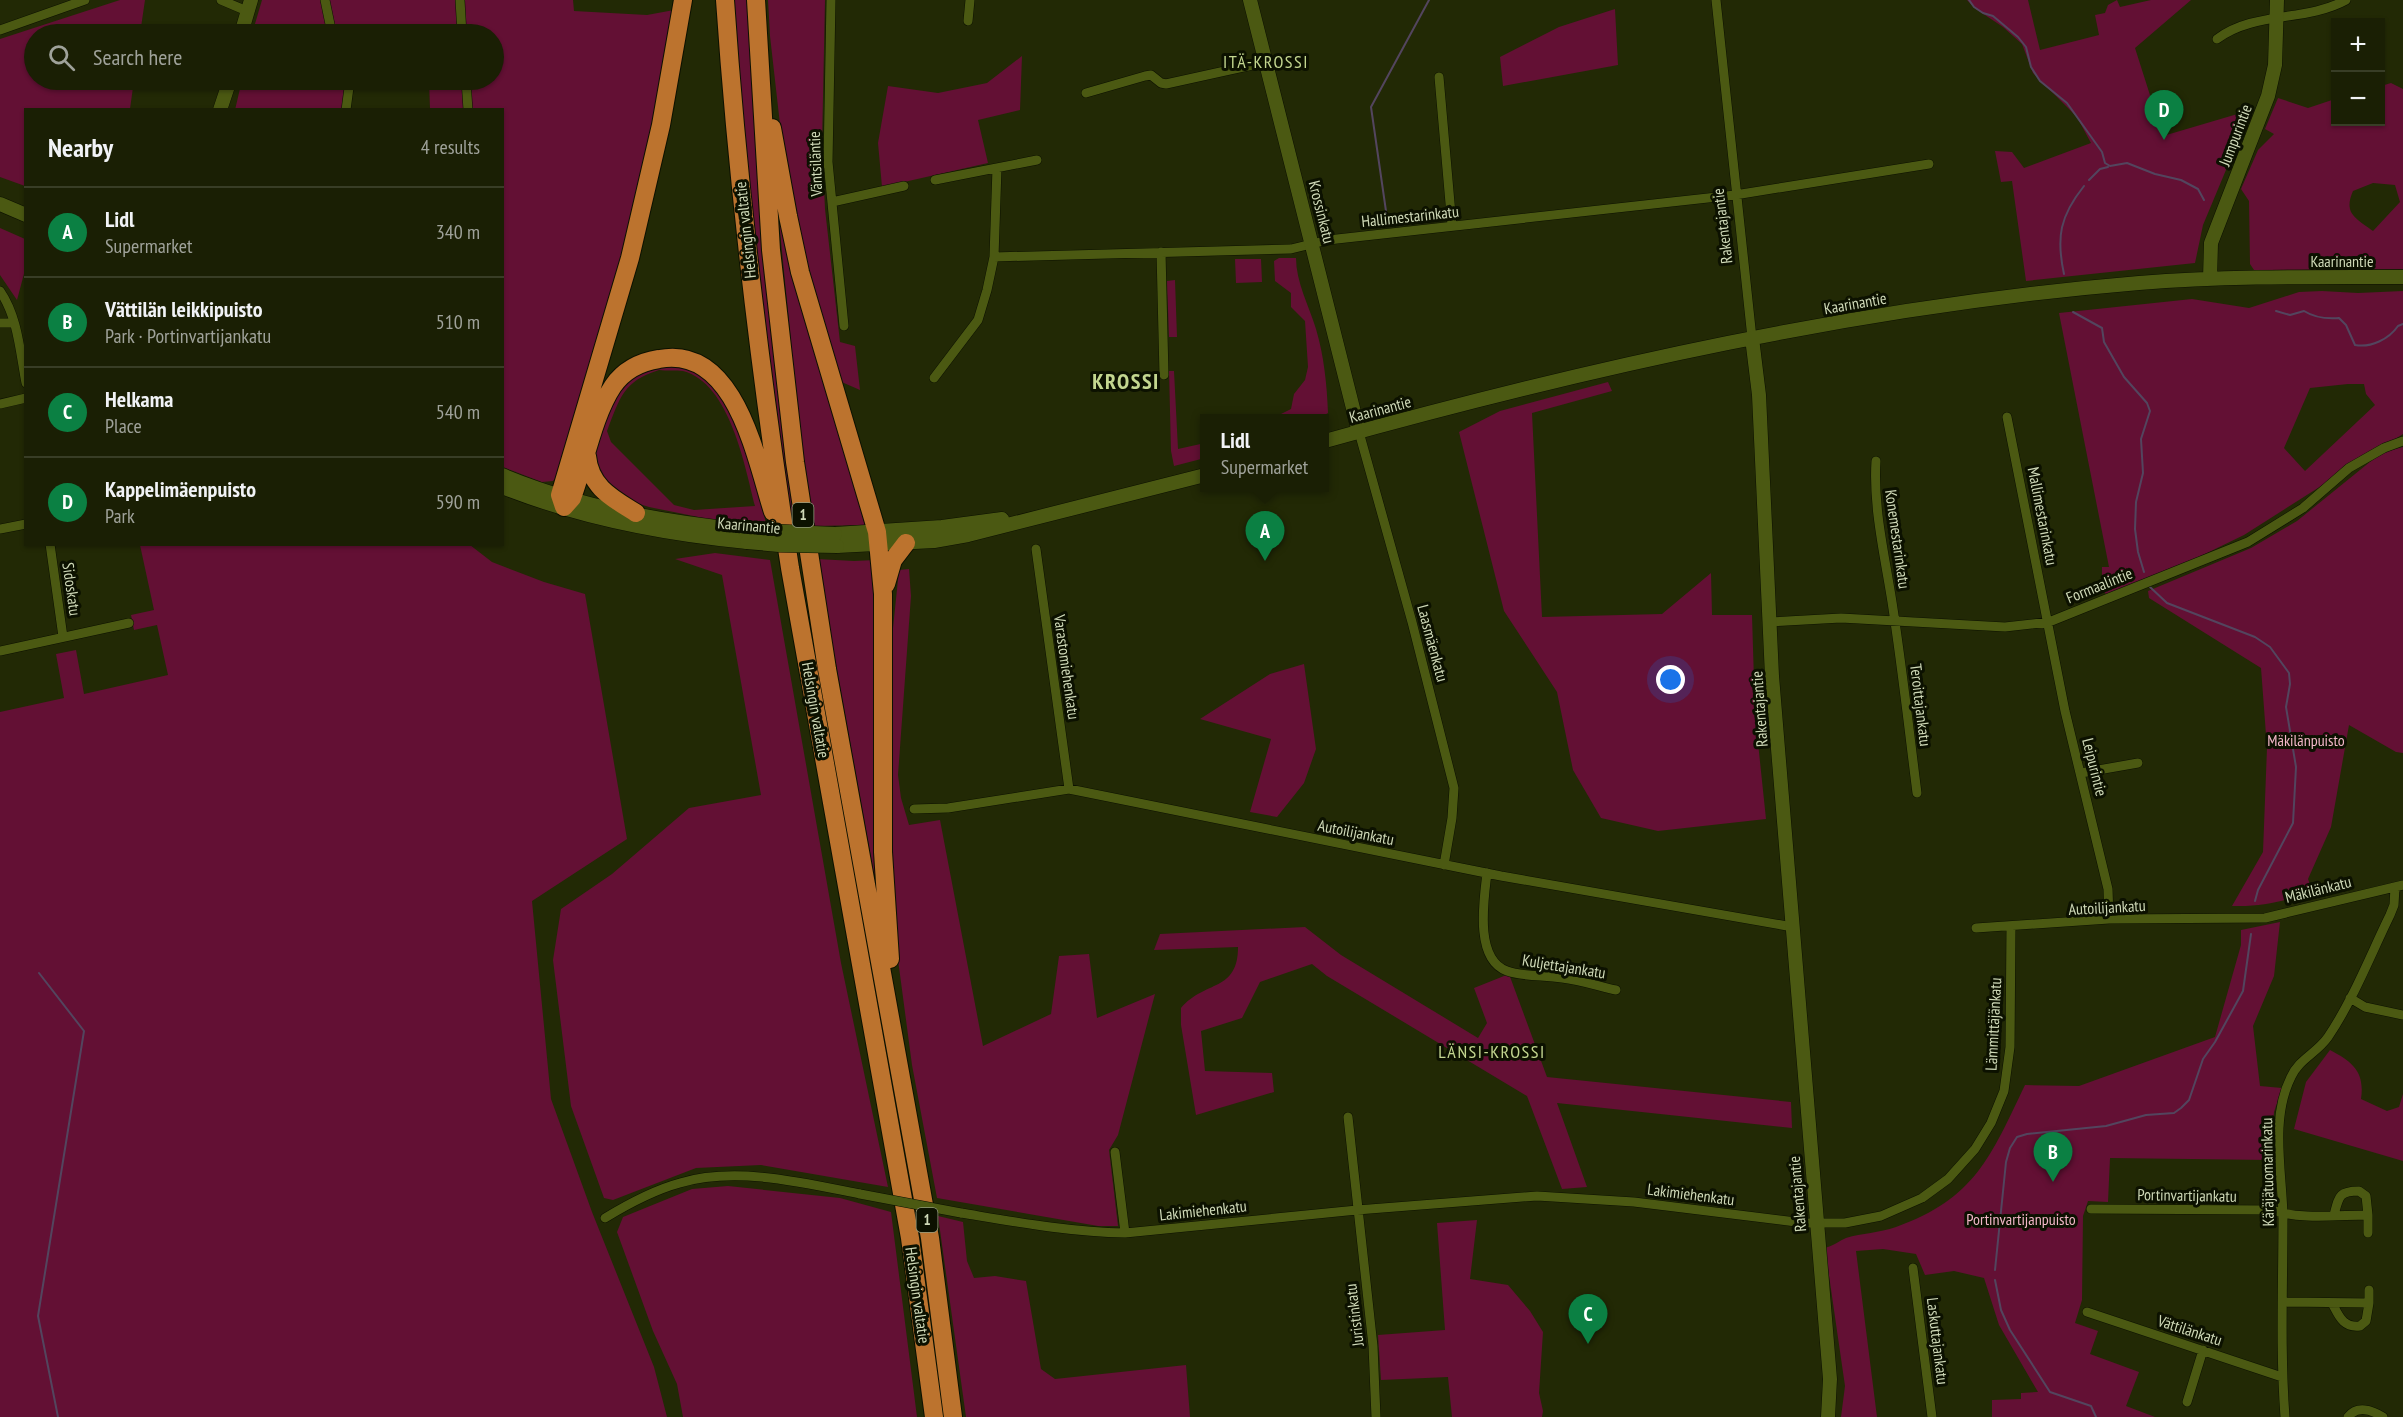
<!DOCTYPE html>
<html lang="en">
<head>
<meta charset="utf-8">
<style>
	body { margin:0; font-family:"PT Sans Narrow",sans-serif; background:#272c13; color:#f1f3f6 }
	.controls { position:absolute; right:18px; top:18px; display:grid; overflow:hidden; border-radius:0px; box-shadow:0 2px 4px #0004 }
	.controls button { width:54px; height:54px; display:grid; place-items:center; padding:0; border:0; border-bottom:2px solid #383d26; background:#1a1f04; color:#f1f3f6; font:30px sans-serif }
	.you { position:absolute; left:1671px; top:680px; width:21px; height:21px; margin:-15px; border:4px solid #fff; border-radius:50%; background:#1a73e8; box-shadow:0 0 0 9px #1a73e833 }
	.badge { display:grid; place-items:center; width:39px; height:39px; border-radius:50%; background:#0b8043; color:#fff; font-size:20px; font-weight:700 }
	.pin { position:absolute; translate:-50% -50px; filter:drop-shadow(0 2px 3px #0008) }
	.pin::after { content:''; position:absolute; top:32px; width:21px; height:18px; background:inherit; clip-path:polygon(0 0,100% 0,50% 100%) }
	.popup { position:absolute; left:1200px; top:414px; width:129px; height:78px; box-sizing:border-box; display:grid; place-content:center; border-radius:0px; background:#1a1f04; filter:drop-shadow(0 2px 4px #0005); font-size:20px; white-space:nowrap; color:#9fa29a }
	.popup b { font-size:22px; color:#f1f3f6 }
	.popup::after { content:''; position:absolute; left:50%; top:100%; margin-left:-12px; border:12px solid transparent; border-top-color:#1a1f04 }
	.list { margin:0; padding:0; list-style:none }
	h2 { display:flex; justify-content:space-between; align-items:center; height:78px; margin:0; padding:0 24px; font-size:26px }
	h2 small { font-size:20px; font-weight:400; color:#9fa29a }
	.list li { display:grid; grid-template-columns:39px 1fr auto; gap:18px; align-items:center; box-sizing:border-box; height:90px; padding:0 24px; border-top:2px solid #383d26 }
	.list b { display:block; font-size:22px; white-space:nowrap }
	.list p { margin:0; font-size:20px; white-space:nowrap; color:#9fa29a }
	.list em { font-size:20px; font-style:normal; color:#9fa29a }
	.icon { flex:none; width:33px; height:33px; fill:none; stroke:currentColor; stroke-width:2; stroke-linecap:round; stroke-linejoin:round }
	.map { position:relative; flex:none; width:2403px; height:1417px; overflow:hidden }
	.search { position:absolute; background:#1a1f04; box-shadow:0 2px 4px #0004; left:24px; top:24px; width:480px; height:66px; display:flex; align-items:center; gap:15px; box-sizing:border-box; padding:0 21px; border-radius:33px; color:#9fa29a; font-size:22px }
	.panel { position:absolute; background:#1a1f04; box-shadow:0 2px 4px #0004; left:24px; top:108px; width:480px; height:438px; border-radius:0px }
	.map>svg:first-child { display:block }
</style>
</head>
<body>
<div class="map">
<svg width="2403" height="1417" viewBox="0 0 2403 1417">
	<rect width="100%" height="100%" fill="#222905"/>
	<path fill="#631034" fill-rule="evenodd" d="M 120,0 L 145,0 L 140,34 L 34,34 L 34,80 L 134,80 L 130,109 L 26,110 L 25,186 L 0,177 L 0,39 Z
		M 262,0 L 573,0 L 574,11 L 647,15 L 674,10 L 662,85 L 631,228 L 558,475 L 553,481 L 542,482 L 503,467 L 502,110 L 430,109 L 429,80 L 494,80 L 494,34 L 252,34 Z
		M 731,0 L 749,0 L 776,363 L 795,525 L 789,525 L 767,363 Z
		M 768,0 L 825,0 L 822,145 L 825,209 L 840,342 L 855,346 L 860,390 L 837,380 L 788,195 L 770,36 Z
		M 1967,0 L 2028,0 L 2040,50 L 2099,35 L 2095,15 L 2105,13 L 2108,5 L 2117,0 L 2120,7 L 2151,0 L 2191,0 L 2135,48 L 2163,136 L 2251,110 L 2203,225 L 2195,263 L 2026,281 L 2012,181 L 2001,182 L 1995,151 L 2012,152 L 2024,168 L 2091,143 L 2077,117 L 2033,73 L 2022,44 L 2003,27 L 1976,9 Z
		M 1615,9 L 1618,65 L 1503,86 L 1500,57 L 1559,27 Z
		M 1022,56 L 1020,110 L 978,120 L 988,163 L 882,187 L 878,143 L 888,86 L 938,93 L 987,83 Z
		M 242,80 L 357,80 L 344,109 L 235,110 Z
		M 2391,83 L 2403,89 L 2403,269 L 2254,270 L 2250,264 L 2249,201 L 2241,189 L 2258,150 L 2274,134 L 2265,129 L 2278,98 L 2308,108 L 2335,99 L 2336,122 L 2380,122 L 2381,86 ZM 2373,183 L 2395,185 L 2400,202 L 2373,231 C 2356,218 2343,214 2353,191 Z
		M 775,181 L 867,525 L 812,526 L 800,433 Z
		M 0,228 L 25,239 L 25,270 L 17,300 L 0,275 Z
		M 1279,258 L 1296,258 C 1296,282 1309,306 1316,329 C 1324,356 1327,385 1328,413 L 1319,418 L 1273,418 L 1291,409 L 1294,394 L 1305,380 L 1308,367 L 1305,321 L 1291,307 L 1291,293 L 1275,281 L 1274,261 Z
		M 1235,259 L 1261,259 L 1262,282 L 1236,283 Z
		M 1175,280 L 1177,337 L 1169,337 L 1167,281 Z
		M 2322,291 L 2358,293 L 2403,291 L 2403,434 L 2244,535 L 2143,584 L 2109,597 L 2102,590 L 2102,567 L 2109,567 L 2059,313 L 2192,299 L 2249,308 L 2299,292 ZM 2348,384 L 2364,384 L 2366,394 L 2375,405 L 2305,471 L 2284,448 L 2310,388 Z
		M 651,365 L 693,368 L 721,392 L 753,462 L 766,524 L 733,524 L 649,507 L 630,501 L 599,478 L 594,447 L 619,389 ZM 659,370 C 666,371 676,370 683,371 C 730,383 745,467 755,506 L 694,510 L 674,505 L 611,442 L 607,431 C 620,398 623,381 659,370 Z
		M 1169,371 L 1174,371 L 1178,449 L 1205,443 L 1205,458 L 1174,466 L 1171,451 Z
		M 1608,382 L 1612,391 L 1532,413 L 1542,617 L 1662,614 L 1711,573 L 1712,615 L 1752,615 L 1755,714 L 1766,819 L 1658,831 L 1601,818 L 1573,770 L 1557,692 L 1504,611 L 1459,432 L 1500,411 Z
		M 2403,447 L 2403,753 L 2396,752 L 2349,725 L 2331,827 L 2308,879 L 2312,890 C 2285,902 2262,907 2232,906 L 2263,852 L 2267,748 L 2261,668 L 2149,598 L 2148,591 L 2251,548 L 2297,521 L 2381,453 Z
		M 140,545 L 470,545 L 492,562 L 544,582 L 585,594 L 627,839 L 532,901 L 551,1099 L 592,1212 L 654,1367 L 667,1417 L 0,1417 L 0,712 L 64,698 L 56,654 L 76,650 L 84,694 L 168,675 L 157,625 L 134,630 L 131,615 L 154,610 Z
		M 715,553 L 770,560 L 841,963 L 888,1187 L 761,1165 L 696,1168 L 613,1200 L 604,1198 L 571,1106 L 553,960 L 561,909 L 612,874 L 689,808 L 761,795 L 722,575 L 675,559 Z
		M 817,559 L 854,561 L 876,560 L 882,918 Z
		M 909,569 L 911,596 L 898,775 L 901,798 L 909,825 L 940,820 L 983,1046 L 1051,1014 L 1059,956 L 1089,954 L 1097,1018 L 1155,994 L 1118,1135 L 1109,1150 L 1118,1226 L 1098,1226 L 937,1198 L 912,1065 L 893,922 L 887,762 L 892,708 L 893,628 L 899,570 Z
		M 1304,664 L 1316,749 L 1304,783 L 1277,817 L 1250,812 L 1271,739 L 1200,719 L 1270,674 Z
		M 2280,922 L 2274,976 L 2253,1026 L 2260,1086 L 2282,1088 L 2274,1112 L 2270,1160 L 2110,1158 L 2108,1202 L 2088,1201 L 2083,1216 L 2082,1300 L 2075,1323 L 2098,1331 L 2090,1354 L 2139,1372 L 2126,1406 L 2155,1417 L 1992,1417 L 1992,1400 L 2021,1399 L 2021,1393 L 2038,1392 L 1999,1325 L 1984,1278 L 1954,1271 L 1925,1275 L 1916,1254 L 1883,1249 L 1856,1251 L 1877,1417 L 1841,1417 L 1845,1386 L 1825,1248 C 1833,1246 1839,1241 1846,1238 C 1862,1233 1879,1233 1896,1227 C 1975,1199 1991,1156 2025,1085 L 2079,1086 L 2215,1037 L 2241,945 L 2241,930 Z
		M 1305,927 L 1341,955 L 1478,1038 L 1487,1023 L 1474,988 L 1509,974 L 1547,1077 L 1791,1102 L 1792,1128 L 1557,1103 L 1587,1187 L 1562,1189 L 1527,1096 L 1327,976 L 1312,964 L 1260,982 L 1242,1018 L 1201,1031 L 1205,1071 L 1272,1073 L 1274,1092 L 1196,1115 L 1181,1025 L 1181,1008 C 1205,980 1238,992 1238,947 L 1154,950 L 1160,934 Z
		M 2330,1050 C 2353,1062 2365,1072 2361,1099 L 2387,1111 L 2399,1107 L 2403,1094 L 2403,1161 L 2294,1129 L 2306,1082 Z
		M 728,1186 L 840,1198 L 891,1212 L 917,1417 L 683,1417 L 677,1384 L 653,1331 L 617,1232 L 623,1217 L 692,1189 Z
		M 938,1216 L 963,1222 L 967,1261 L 974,1278 L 995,1276 L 1026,1281 L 1041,1369 L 1055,1379 L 1186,1365 L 1190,1417 L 966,1417 Z
		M 1477,1220 L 1470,1279 L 1508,1285 L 1530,1311 L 1543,1332 L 1539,1393 L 1543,1411 L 1542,1417 L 1452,1417 L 1448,1377 L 1381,1380 L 1378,1335 L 1445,1330 L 1437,1223 Z"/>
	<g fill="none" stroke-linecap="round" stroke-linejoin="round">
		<path stroke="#53455e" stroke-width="2" d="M 1969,0 L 1974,7 L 1983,13 L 1993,16 L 2018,37 L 2026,47 L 2031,67 L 2040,81 L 2067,103 L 2102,152 L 2105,163 L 2110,166 L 2127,163 L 2155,174 L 2181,180 L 2198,189 L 2204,200
			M 2089,180 L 2100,169 L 2108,167
			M 1388,225 L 1371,107 L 1429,0
			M 2064,274 C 2056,237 2060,216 2084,186
			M 2276,311 L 2290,315 L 2304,311 C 2315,318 2326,319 2339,318 L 2346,325 L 2355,345 C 2371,348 2389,339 2398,326 L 2403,324
			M 2073,312 L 2102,328 L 2104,342 L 2124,377 L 2147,403 L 2150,411 L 2141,439 L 2143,473 L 2136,502 L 2135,529 L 2138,552 L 2144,572
			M 2150,587 L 2167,603 L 2255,637 L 2270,647 L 2289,673 L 2290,684 L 2286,707 L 2296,767 L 2293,823 L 2258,890 L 2255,901
			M 39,973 L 84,1031 L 38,1316 L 58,1417
			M 1995,1270 L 2006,1162 L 2010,1148 L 2017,1137 L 2027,1134 L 2106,1126 L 2146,1115 L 2174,1113 L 2181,1108 L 2189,1100 L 2203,1059 L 2215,1042 L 2243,991 L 2251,934
			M 1995,1280 L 2001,1310 L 2010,1330 L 2050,1392 L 2091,1406 L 2096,1417"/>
		<defs>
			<path id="street" d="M 221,0 L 247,11
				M 325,0 L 332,34
				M 460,0 L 462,34
				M 831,0 L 828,162 L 844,326
				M 1716,0 L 1752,338
				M 968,21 L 970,0
				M 0,30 L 85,0
				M 2217,39 C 2254,11 2306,22 2346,0
				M 1439,77 L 1452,226
				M 466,80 L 468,110
				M 1086,93 L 1145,76 L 1151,75 L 1161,83 L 1166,84 L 1266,62
				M 346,110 L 350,80
				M 935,180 L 1037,160
				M 832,202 L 904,186
				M 1161,252 L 1164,375
				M 994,257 L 997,168
				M 0,291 C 18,317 20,352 26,383
				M 0,323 L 14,323
				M 934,378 L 978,320 L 987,290 L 994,257 L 1291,249 L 1328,240 L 1735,195 L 1929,164
				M 0,404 L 26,398
				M 2007,417 L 2065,711 L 2108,889 L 2109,919
				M 1359,432 L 1412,622 L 1454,788 L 1452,818 L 1444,865
				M 1876,461 C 1873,508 1885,557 1892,602 C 1902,666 1909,730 1917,793
				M 0,529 L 26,524
				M 50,544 L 63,637
				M 1036,549 L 1069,789
				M 1770,622 L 1841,618 L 2005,627 L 2049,622 L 2248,542 L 2303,508 L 2349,468 L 2384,448 L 2403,441
				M 0,651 L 129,623
				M 2081,773 L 2138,763
				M 914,809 L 948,808 L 1069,789 L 1501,876 L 1793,927
				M 1487,873 C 1484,899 1474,959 1507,971 C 1523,977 1544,975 1562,978 C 1580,980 1598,986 1616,990
				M 1976,928 L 2109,919 L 2265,918 L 2403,885
				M 2350,998 L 2365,1007 L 2403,1015
				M 1348,1117 L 1373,1346 L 1376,1417
				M 1115,1152 L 1125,1233
				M 2091,1209 L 2272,1210 C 2299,1220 2339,1215 2368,1215 L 2366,1196 L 2359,1191 C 2339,1191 2339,1196 2334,1215
				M 961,1213 C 1016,1222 1070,1232 1125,1233 L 1357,1210 L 1537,1196 L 1634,1202 L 1804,1223 L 1845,1223 L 1881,1216 L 1922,1198 L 1948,1179 L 1975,1149 L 1991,1123 L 2004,1091 L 2010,1047 L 2011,927
				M 2368,1215 L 2368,1233
				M 605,1218 C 628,1204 654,1190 680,1183 C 736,1166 805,1183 860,1194
				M 1913,1268 L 1932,1417
				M 2369,1290 L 2369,1303
				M 2283,1302 L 2369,1303 L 2366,1321 L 2360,1326 C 2343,1328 2339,1316 2332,1303
				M 2087,1312 L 2282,1377
				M 2187,1402 L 2203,1350
				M 2285,1417 C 2280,1350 2283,1283 2283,1216 C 2282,1171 2270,1119 2291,1077 C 2299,1059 2317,1053 2328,1037 C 2353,1000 2370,956 2390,915 L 2394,905 L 2395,887
				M 2348,1417 C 2357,1405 2372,1410 2383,1417"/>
			<path id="secondary" d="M 1250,0 L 1359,432
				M 241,34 L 251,0
				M 220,110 L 230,80
				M 0,204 L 26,215
				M 2210,279 L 2211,243 L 2268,96 L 2275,65 L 2277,0
				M 1752,338 L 1759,395 L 1772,676 L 1830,1379 L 1828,1417
				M 1325,441 C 1591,367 1863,306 2139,283 C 2227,276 2315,277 2403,277
				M 502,475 C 578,507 663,522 744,530
				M 502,487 C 580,518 664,534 747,542
				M 835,534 L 942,527 L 1002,519
				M 837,546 L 934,541 L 968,535 L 1205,475"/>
			<path id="highway" d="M 683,0 L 661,125 L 630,258 L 560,495 L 564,507 L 572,498 C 585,463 593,416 613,386 C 624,370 640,362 659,359 C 736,344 756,460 773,512
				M 725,0 C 738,191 761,379 790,568 L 910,1238 L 934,1417
				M 756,0 L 771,250 L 795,462 L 827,669 L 930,1238 L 953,1417
				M 772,128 L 788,216 L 800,272 L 877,532 L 883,594 L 883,852 L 890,959
				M 587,456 C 590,487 612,498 636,513
				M 886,584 L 893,560 L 906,543"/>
		</defs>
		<use href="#street" stroke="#0c1100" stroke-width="10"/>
		<use href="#secondary" stroke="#0c1100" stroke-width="15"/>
		<use href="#highway" stroke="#0c1100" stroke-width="20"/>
		<use href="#street" stroke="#4b5912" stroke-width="9"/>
		<use href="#secondary" stroke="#4b5912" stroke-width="14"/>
		<use href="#highway" stroke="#bc732e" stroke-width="18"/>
		<defs>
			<path id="street-bridge" d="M 860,1194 L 961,1213"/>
			<path id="secondary-bridge" d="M 744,530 L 835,534
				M 747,542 L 779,545 L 837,546"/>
		</defs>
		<use href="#street-bridge" stroke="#0c1100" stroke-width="10" stroke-linecap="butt"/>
		<use href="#secondary-bridge" stroke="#0c1100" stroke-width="15" stroke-linecap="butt"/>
		<use href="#street-bridge" stroke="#4b5912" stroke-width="9"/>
		<use href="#secondary-bridge" stroke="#4b5912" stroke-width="14"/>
	</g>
	<g text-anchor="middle" stroke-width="6" stroke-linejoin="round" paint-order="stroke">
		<g fill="#0c1100" stroke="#949d80" stroke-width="1.5">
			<rect x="792.5" y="503" width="21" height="24" rx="4.5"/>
			<rect x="916.5" y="1208" width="21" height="24" rx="4.5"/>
		</g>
		<g font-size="15" font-weight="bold" fill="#cfd9b7">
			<text x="803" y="520">1</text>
			<text x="927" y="1225">1</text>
		</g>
		<g font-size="16" fill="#cfd9b7" stroke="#0c1100">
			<text transform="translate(2235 135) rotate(-69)" y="6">Jumpurintie</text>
			<text transform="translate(815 164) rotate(-92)" y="6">Väntsiläntie</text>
			<text transform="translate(1322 212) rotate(76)" y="6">Krossinkatu</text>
			<text transform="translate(1410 216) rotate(-6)" y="6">Hallimestarinkatu</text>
			<text transform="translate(1722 226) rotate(-97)" y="6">Rakentajantie</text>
			<text transform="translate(745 230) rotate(-96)" y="6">Helsingin valtatie</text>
			<text x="2342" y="267">Kaarinantie</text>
			<text transform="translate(1855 303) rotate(-10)" y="6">Kaarinantie</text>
			<text transform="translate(1380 409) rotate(-15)" y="6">Kaarinantie</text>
			<text transform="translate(2043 516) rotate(79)" y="6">Mallimestarinkatu</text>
			<text transform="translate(749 525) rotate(5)" y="6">Kaarinantie</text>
			<text transform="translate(1898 539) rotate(82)" y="6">Konemestarinkatu</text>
			<text transform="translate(2099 585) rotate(-22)" y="6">Formaalintie</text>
			<text transform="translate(72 589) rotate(82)" y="6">Sidoskatu</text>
			<text transform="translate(1433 643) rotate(75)" y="6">Laasmäenkatu</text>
			<text transform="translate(1067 667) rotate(82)" y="6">Varastomiehenkatu</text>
			<text transform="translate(1921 705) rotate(83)" y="6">Teroittajankatu</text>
			<text transform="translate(1759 709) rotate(-94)" y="6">Rakentajantie</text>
			<text transform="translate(816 710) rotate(80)" y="6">Helsingin valtatie</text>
			<text transform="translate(2095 767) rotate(76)" y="6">Leipurintie</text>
			<text transform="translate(1356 832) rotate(11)" y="6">Autoilijankatu</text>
			<text transform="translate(2318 889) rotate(-14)" y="6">Mäkilänkatu</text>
			<text transform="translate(2107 907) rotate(-3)" y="6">Autoilijankatu</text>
			<text transform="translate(1564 966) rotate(9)" y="6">Kuljettajankatu</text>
			<text transform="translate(1993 1024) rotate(-87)" y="6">Lämmittäjänkatu</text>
			<text transform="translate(2267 1172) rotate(-91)" y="6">Käräjätuomarinkatu</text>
			<text transform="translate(1691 1194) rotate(7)" y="6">Lakimiehenkatu</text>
			<text transform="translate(1797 1194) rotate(-95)" y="6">Rakentajantie</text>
			<text transform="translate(2187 1195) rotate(1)" y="6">Portinvartijankatu</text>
			<text transform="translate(1203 1210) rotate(-6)" y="6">Lakimiehenkatu</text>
			<text transform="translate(918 1295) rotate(82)" y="6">Helsingin valtatie</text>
			<text transform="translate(1354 1315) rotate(-97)" y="6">Juristinkatu</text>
			<text transform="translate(2190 1330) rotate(18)" y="6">Vättilänkatu</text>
			<text transform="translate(1938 1341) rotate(83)" y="6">Laskuttajankatu</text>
		</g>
		<g font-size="16" fill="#f3b7c8" stroke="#0c1100">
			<text x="2306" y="746">Mäkilänpuisto</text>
			<text x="2021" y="1225">Portinvartijanpuisto</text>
		</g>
		<g font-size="18" letter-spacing="1.5" fill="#c3d68f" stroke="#0c1100">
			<text x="1266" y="68">ITÄ-KROSSI</text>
			<text x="1492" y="1058">LÄNSI-KROSSI</text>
		</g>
		<g font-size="22" font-weight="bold" letter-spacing="1.5" fill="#c3d68f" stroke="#0c1100">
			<text x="1126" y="389">KROSSI</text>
		</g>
	</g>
</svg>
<div class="controls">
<button>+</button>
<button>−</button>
</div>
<div class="you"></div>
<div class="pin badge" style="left:1265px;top:561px">A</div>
<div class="popup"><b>Lidl</b>Supermarket</div>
<div class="pin badge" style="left:2053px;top:1182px">B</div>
<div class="pin badge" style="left:1588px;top:1344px">C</div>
<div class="pin badge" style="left:2164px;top:140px">D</div>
<div class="search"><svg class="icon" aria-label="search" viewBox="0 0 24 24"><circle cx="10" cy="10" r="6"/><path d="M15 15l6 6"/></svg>Search here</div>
<section class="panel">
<h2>Nearby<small>4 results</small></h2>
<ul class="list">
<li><span class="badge">A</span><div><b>Lidl</b><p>Supermarket</p></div><em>340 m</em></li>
<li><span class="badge">B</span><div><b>Vättilän leikkipuisto</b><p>Park · Portinvartijankatu</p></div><em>510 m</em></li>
<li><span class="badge">C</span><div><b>Helkama</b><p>Place</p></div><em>540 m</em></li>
<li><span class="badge">D</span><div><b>Kappelimäenpuisto</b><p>Park</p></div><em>590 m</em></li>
</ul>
</section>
</div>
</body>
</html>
